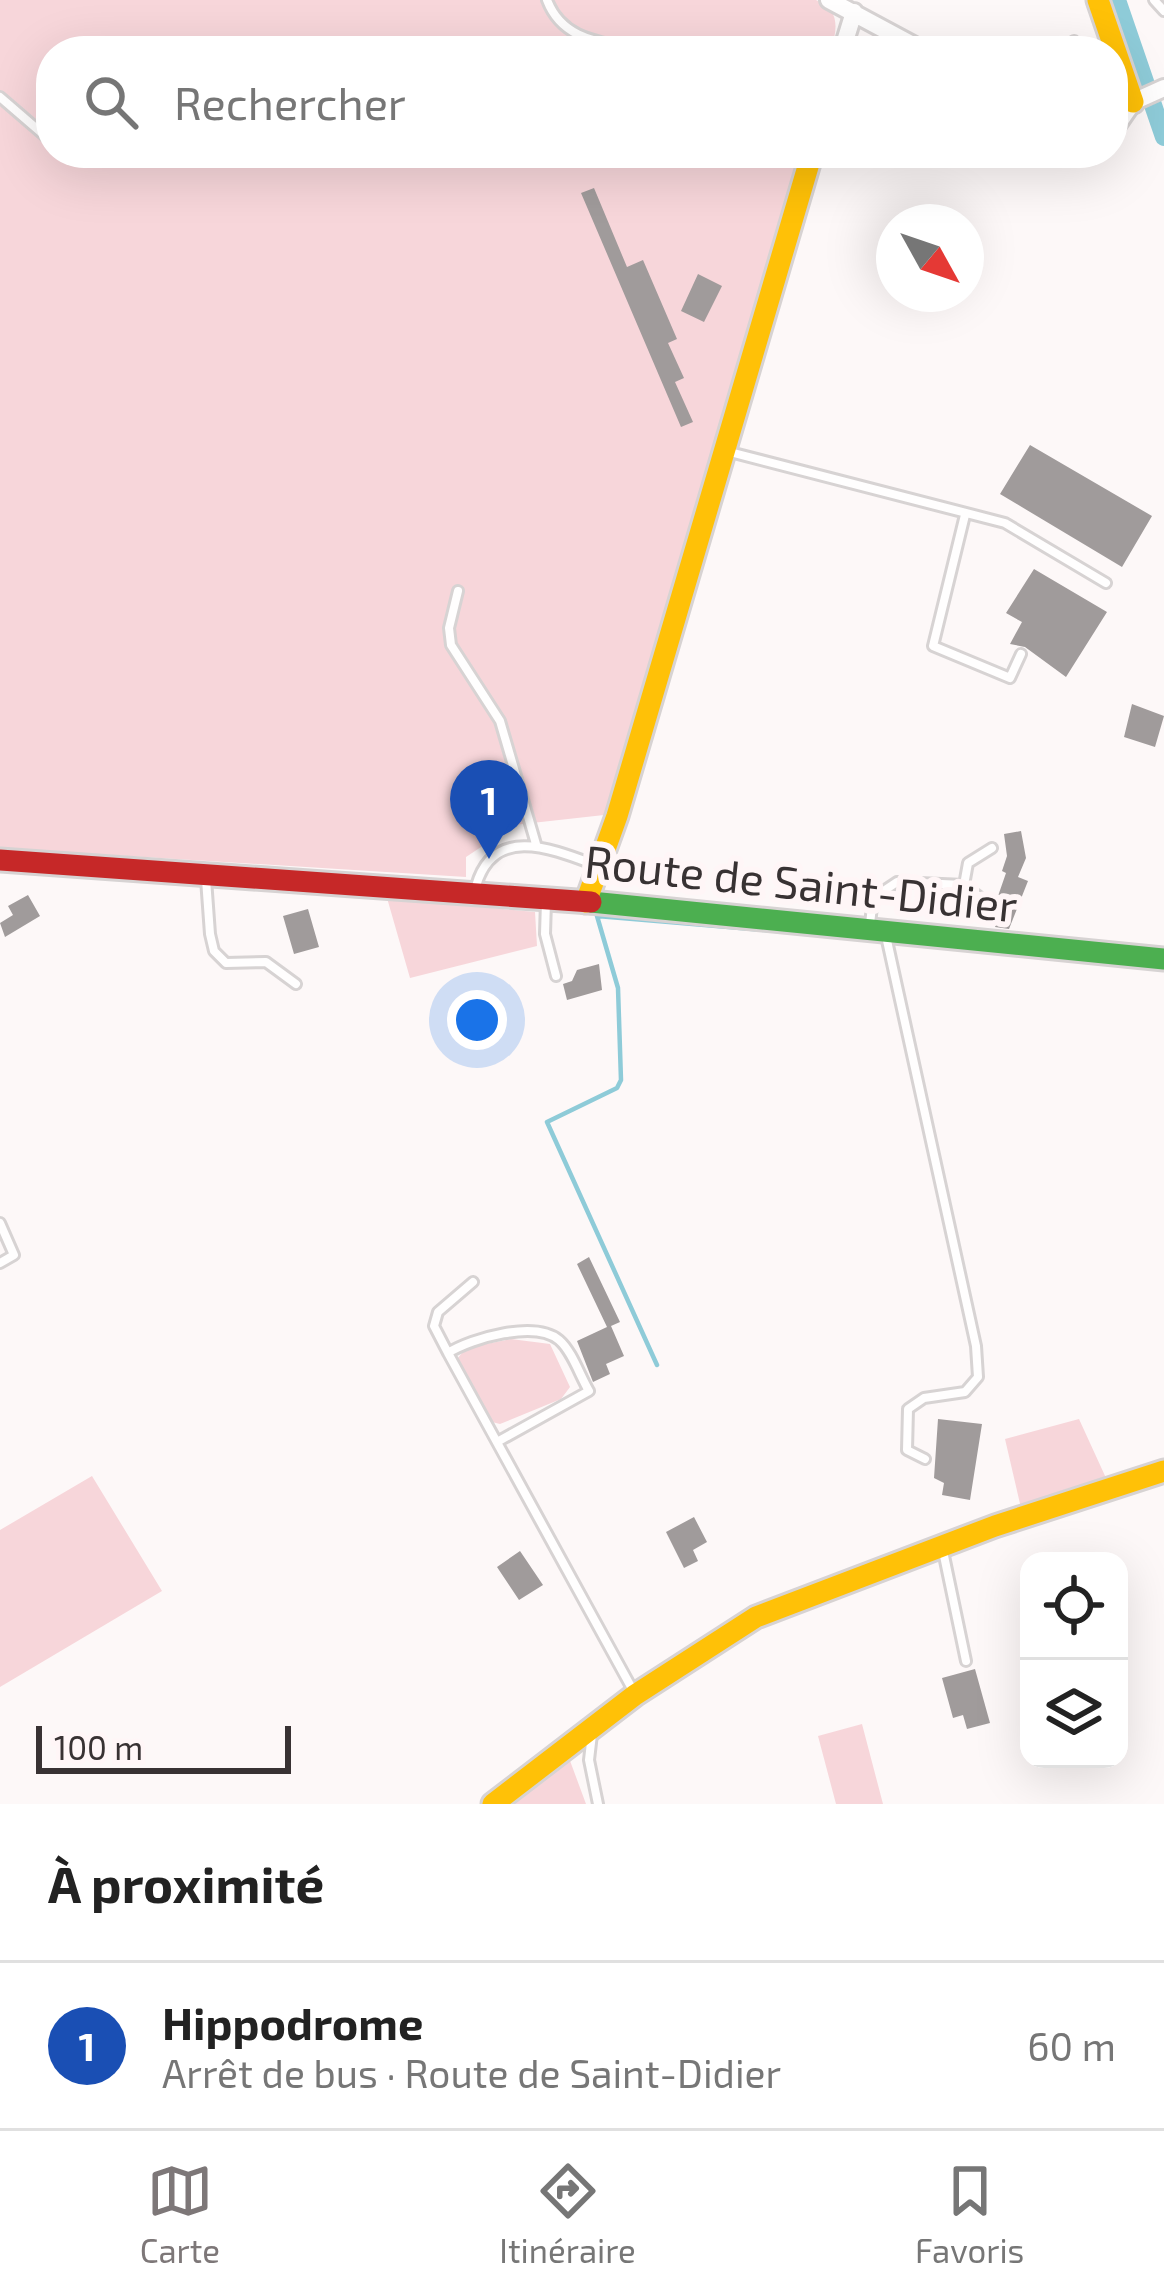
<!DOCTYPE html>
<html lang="fr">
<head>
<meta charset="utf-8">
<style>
	body { margin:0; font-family:"Exo 2",sans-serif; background:#f2f2f2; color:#222 }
	.controls { position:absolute; right:36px; bottom:36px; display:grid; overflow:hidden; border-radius:24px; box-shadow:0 12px 48px #0002 }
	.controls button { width:108px; height:108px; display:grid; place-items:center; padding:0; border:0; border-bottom:3px solid #e0e0e0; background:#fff; color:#222; font:60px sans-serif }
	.compass { position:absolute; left:876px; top:204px; width:108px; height:108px; border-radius:50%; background:#fff; box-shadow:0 12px 48px #0002; rotate:130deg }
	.scale { position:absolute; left:36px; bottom:30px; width:255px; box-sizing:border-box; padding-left:12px; border:6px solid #383233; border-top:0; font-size:33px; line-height:42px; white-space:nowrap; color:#383233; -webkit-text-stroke:9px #fff6f7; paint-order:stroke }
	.you { position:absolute; left:477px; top:1020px; width:42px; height:42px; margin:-30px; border:9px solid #fff; border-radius:50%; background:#1a73e8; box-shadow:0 0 0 18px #1a73e833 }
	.badge { display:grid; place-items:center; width:78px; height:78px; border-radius:50%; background:#7d7778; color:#fff; font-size:39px; font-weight:700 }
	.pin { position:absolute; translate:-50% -99px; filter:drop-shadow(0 3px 6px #0008) }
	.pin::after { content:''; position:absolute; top:63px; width:42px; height:36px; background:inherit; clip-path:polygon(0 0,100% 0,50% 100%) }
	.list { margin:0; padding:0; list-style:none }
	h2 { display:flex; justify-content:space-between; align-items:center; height:156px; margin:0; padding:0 48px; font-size:51px }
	h2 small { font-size:39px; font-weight:400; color:#767676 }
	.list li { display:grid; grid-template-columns:78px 1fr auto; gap:36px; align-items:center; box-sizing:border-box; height:168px; padding:0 48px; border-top:3px solid #e0e0e0 }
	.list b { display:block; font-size:45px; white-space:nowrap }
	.list p { margin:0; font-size:39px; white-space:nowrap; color:#767676 }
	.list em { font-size:39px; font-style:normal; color:#767676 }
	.icon { flex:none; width:66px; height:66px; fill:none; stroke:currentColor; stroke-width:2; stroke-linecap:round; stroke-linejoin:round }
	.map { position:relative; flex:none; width:1164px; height:1804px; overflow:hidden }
	.search { position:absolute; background:#fff; box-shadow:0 12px 48px #0002; left:36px; right:36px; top:36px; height:132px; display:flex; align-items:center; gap:30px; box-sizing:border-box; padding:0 42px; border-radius:48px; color:#767676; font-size:45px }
	.sheet { height:324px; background:#fff }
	nav { display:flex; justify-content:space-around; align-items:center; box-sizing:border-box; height:168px; border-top:3px solid #e0e0e0; background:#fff; font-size:33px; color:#767676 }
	nav a { display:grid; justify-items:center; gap:6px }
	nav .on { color:#7d7778 }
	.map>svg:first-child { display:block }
</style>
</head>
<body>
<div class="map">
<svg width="1164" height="1804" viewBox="0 0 1164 1804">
	<rect width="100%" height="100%" fill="#fdf8f8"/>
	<path fill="#f7d6da" d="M 0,0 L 816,0 C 841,10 837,29 831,51 L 51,51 L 51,153 L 802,153 L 613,814 L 514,825 L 466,857 L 466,877 L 0,848 Z
		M 387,898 L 535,912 L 537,946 L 410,978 Z
		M 511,1339 L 550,1344 L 570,1387 L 561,1399 L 500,1424 L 492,1422 L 457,1359 L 466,1348 Z
		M 1079,1419 L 1106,1478 L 1021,1508 L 1005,1439 Z
		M 92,1476 L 162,1591 L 0,1687 L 0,1530 Z
		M 862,1724 L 883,1804 L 836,1804 L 818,1736 Z
		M 569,1758 L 586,1804 L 503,1804 Z"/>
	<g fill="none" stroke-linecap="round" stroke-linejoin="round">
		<path stroke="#8ecbd8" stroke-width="4.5" d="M 657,1365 L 547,1122 L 617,1088 L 621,1080 L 618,988 L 597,916 L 789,932"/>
		<path stroke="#8ecbd8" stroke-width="18" d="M 1117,0 L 1164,137"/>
	</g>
	<path fill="#a09b9b" d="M 594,188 L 627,267 L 643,260 L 677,339 L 668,343 L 684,378 L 675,382 L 693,422 L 681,427 L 581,193 Z
		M 698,274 L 722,286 L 704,322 L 681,311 Z
		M 1030,445 L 1152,516 L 1122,567 L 1000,494 Z
		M 1034,569 L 1107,612 L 1066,677 L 1025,647 L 1010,644 L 1022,622 L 1006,613 Z
		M 1132,704 L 1164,716 L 1155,747 L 1124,737 Z
		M 1021,831 L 1026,858 L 1018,877 L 1028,881 L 1009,929 L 995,927 L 1005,902 L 997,899 L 1006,873 L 1002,871 L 1007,856 L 1004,834 Z
		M 28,895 L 40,916 L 5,937 L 0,923 L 13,915 L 8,906 Z
		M 308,909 L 319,947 L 294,954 L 283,916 Z
		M 599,964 L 602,990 L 567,1000 L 563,984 L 572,981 L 577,970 Z
		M 589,1257 L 620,1322 L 611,1326 L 624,1356 L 606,1364 L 610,1374 L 593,1382 L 577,1341 L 607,1327 L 577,1264 Z
		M 938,1419 L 982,1424 L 970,1500 L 942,1495 L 944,1483 L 934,1478 Z
		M 694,1517 L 707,1542 L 693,1550 L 698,1561 L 684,1568 L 666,1532 Z
		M 520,1551 L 543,1585 L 519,1600 L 497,1567 Z
		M 975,1669 L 990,1723 L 967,1729 L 963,1715 L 953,1718 L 942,1678 Z"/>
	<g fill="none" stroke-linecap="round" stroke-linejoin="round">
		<defs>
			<path id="lane" d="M 547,0 C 563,42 604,42 643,51
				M 1154,0 L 1164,11
				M 1074,41 L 1082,51
				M 0,97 L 51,141
				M 66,153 L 71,158
				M 726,451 L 1005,523 L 1106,583
				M 965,515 L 933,646 L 1010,678 L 1021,654
				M 458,591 L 449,628 L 451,645 L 500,721 L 536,844
				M 206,879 L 210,934 L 214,951 L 226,963 L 266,962 L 296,984
				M 964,885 L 996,910
				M 476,886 C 494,823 555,850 598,866
				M 546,901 L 545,934 L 556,976
				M 870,924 L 873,898 L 897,882 L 964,885 L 968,863 L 992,848
				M 886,936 L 976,1346 L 978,1377 L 965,1392 L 924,1398 L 908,1409 L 907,1450 L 925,1459
				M 0,1223 L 14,1255 L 0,1263
				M 448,1353 L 434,1326 L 438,1312 L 473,1282
				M 497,1442 L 589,1391 C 580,1376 572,1351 559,1340 C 535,1320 472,1338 448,1353 L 635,1694
				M 943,1551 L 966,1661
				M 592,1734 L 589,1760 L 598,1804"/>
			<path id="street" d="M 829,0 L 924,51
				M 842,51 L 854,12
				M 1113,131 L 1133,102 L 1164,88"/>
			<path id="fast" d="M 591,902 L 1164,959"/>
			<path id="slow" d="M 1098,0 L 1133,102
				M 586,902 L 617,816 L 812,153
				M 493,1804 L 635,1695 L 756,1617 L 995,1526 L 1164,1471"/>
			<path id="jam" d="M 0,860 L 591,902"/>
		</defs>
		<use href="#lane" stroke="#d7d3d3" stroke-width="14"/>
		<use href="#street" stroke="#d7d3d3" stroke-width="22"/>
		<use href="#fast" stroke="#d7d3d3" stroke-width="27"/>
		<use href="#slow" stroke="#d7d3d3" stroke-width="27"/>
		<use href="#jam" stroke="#d7d3d3" stroke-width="27"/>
		<use href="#lane" stroke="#fffefe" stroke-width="8"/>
		<use href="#street" stroke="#fffefe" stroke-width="16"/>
		<use href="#fast" stroke="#4caf50" stroke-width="21"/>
		<use href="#slow" stroke="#ffc107" stroke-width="21"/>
		<use href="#jam" stroke="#c62828" stroke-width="21"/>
	</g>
	<g text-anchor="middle" stroke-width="12" stroke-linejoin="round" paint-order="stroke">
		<g font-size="45" fill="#383233" stroke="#fff6f7">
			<text transform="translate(801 884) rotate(6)" y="16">Route de Saint-Didier</text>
		</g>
	</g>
</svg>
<div class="controls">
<button><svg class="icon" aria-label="locate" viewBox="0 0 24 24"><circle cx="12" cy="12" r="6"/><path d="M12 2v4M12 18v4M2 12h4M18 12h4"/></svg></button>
<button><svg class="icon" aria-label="layers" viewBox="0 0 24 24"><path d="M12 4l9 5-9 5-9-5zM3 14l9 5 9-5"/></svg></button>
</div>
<svg class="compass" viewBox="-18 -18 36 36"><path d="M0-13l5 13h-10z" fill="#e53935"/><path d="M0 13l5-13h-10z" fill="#767676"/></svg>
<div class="scale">100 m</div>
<div class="you"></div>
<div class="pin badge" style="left:489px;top:859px;background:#1a4fb4">1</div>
<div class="search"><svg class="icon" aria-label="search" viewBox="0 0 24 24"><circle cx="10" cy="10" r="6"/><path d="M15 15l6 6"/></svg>Rechercher</div>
</div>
<section class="sheet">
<h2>À proximité<small></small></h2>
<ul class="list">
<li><span class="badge" style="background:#1a4fb4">1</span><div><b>Hippodrome</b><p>Arrêt de bus · Route de Saint-Didier</p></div><em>60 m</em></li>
</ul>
</section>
<nav>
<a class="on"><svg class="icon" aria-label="map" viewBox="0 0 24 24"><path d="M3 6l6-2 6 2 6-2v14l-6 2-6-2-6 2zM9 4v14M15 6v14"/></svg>Carte</a>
<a><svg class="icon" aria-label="directions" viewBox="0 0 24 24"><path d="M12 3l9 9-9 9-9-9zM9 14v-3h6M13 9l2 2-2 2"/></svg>Itinéraire</a>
<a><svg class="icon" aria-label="saved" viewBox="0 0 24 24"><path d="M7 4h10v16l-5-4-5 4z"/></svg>Favoris</a>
</nav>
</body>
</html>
